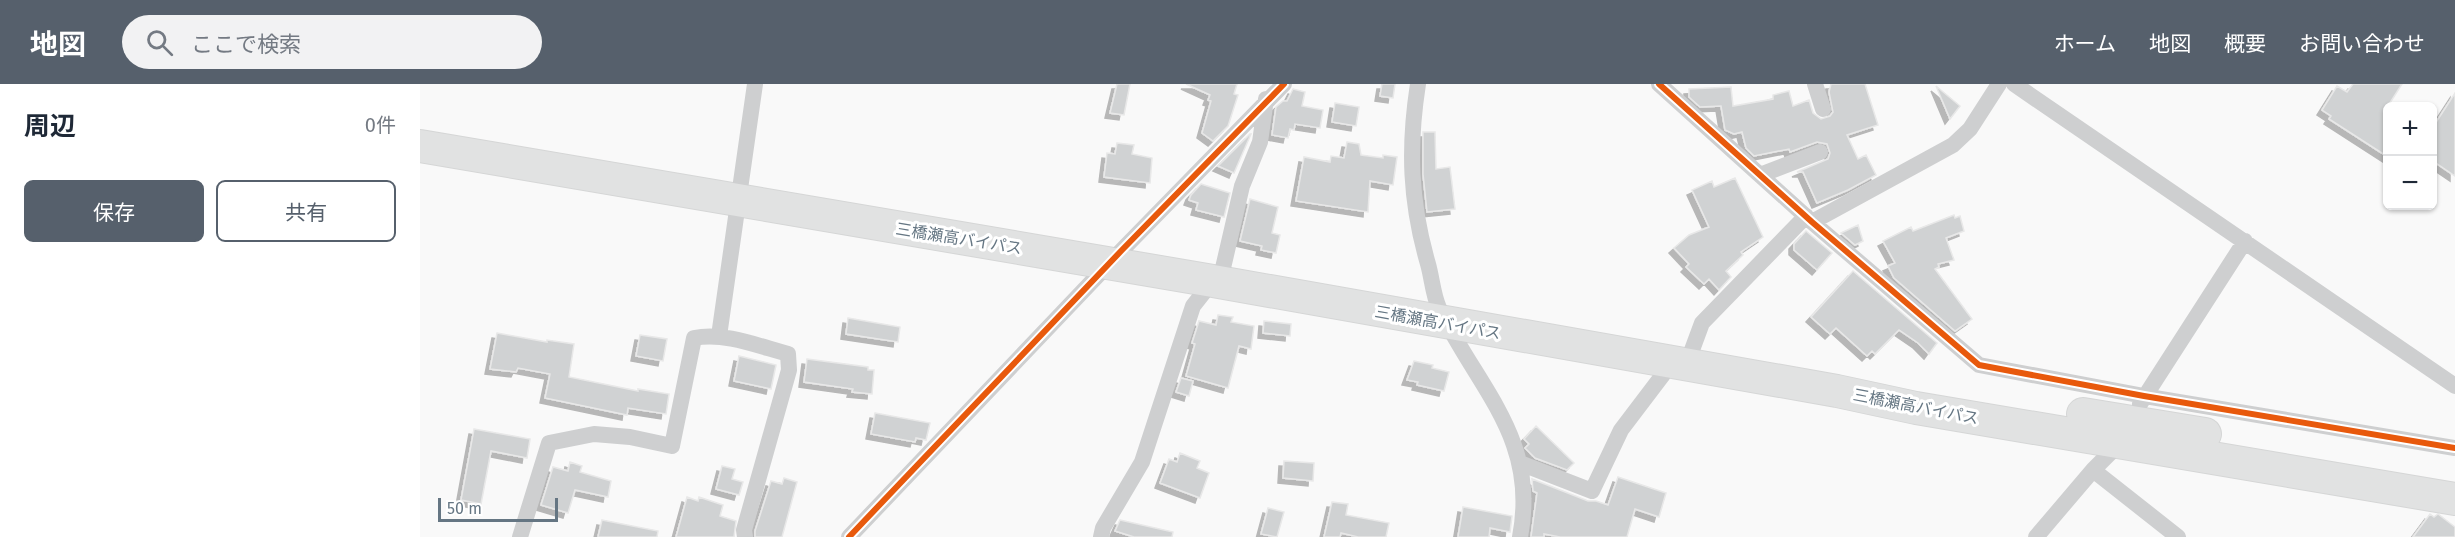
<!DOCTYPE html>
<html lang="ja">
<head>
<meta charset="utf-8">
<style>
	body { margin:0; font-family:"Fira Sans","Noto Sans JP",sans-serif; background:#f2f2f3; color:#1f2937 }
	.controls { position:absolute; right:18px; top:18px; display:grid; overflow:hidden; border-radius:9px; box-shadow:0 2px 4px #0004 }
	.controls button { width:54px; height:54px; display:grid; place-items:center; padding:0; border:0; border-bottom:2px solid #e0e1e3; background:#fff; color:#1f2937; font:30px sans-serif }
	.scale { position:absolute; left:18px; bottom:15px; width:120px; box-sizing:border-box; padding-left:6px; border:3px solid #657683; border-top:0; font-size:16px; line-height:21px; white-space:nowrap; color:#657683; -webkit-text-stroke:4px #fff; paint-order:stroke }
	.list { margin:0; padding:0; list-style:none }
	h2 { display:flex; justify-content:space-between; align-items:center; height:78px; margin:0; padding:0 24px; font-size:26px }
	h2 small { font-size:20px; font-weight:400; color:#747a83 }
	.actions { display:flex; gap:12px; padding:18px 24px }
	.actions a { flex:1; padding:14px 0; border:2px solid #56606c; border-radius:9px; text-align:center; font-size:21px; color:#56606c }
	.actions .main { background:#56606c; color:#fff }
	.icon { flex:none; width:33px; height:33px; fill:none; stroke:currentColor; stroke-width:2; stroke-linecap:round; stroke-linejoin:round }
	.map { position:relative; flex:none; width:2035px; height:453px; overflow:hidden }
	header { display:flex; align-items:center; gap:36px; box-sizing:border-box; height:84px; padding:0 30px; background:#56606c; color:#fff }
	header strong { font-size:28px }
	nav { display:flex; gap:33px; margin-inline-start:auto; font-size:21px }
	.search { width:420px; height:54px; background:#f2f2f3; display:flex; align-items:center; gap:15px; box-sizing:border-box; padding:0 21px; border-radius:33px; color:#747a83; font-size:22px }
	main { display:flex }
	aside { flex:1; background:#fff }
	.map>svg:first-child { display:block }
</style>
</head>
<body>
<header>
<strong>地図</strong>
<div class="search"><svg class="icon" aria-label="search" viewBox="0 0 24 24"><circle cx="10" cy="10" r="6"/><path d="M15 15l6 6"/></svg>ここで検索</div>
<nav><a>ホーム</a><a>地図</a><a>概要</a><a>お問い合わせ</a></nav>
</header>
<main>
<aside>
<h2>周辺<small>0件</small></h2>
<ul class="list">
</ul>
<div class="actions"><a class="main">保存</a><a>共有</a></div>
</aside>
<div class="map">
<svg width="2035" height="453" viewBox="0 0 2035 453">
	<defs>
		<filter id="shadow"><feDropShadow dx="-5" dy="5" stdDeviation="0" flood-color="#0004"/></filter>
	</defs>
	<rect width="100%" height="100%" fill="#f9f9f9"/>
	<path fill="#d0d2d3" stroke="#e8e8e8" stroke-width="1.5" filter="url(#shadow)" d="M 697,0 L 710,0 L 704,31 L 690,29 Z
		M 766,0 L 817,0 L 814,10 L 818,11 L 808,42 L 793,57 L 782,49 L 791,17 L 788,16 L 790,11 Z
		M 962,0 L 975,0 L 973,14 L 960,12 Z
		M 1411,0 L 1445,0 L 1458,41 L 1427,51 L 1438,75 L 1446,71 L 1456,91 L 1428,106 L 1397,119 L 1383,88 L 1377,88 L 1408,75 L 1410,69 L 1407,60 L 1397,58 L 1370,68 L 1369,65 L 1334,72 L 1326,64 L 1322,48 L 1314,50 L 1305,46 L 1301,22 L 1280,23 L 1269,13 L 1269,5 L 1311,3 L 1313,22 L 1353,15 L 1353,11 L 1369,7 L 1373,22 L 1389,16 L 1393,29 L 1401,35 L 1410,32 L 1413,28 L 1409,8 Z
		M 1933,0 L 1982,0 L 1968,22 L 1968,73 L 1909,35 L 1911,32 L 1902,26 L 1917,2 L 1927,8 Z
		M 1516,2 L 1540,22 L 1530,35 Z
		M 873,5 L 885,8 L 882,22 L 903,26 L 900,44 L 875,40 L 874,46 L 870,45 L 868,54 L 852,51 L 856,23 L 863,17 L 867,17 Z
		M 2035,9 L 2035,92 L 2013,77 L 2013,43 Z
		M 915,19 L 939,23 L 936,42 L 912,38 Z
		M 1003,48 L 1015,48 L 1016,85 L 1030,83 L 1035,125 L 1007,128 L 1003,90 Z
		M 831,50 L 814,89 L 798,82 L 830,50 Z
		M 927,58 L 939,60 L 941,71 L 963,74 L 963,71 L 977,73 L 973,101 L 950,97 L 948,128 L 876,117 L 884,73 L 910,78 L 911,72 L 924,74 Z
		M 697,59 L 714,61 L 712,70 L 732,74 L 730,99 L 684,93 L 687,69 L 695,70 Z
		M 1315,94 L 1343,153 L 1321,168 L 1323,171 L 1306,187 L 1311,193 L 1299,206 L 1289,195 L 1284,200 L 1266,183 L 1269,180 L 1254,164 L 1269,151 L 1289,143 L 1272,106 L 1292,97 L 1294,103 Z
		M 781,100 L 810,109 L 804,133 L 776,126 L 778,119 L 769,116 L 771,111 Z
		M 830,115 L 858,123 L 852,149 L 860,151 L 856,169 L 841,166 L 842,162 L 820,157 Z
		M 1534,131 L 1535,134 L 1540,132 L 1544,147 L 1526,154 L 1534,176 L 1518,180 L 1519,183 L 1515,185 L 1552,235 L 1535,247 L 1474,194 L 1468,182 L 1475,179 L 1463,157 L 1491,143 L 1493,147 Z
		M 1438,141 L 1443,157 L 1435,161 L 1421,149 Z
		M 1386,147 L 1412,169 L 1397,186 L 1374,166 L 1374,160 Z
		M 1433,187 L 1517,259 L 1509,270 L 1498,259 L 1479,246 L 1455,270 L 1452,267 L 1447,272 L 1416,244 L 1410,250 L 1391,233 Z
		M 798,231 L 813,233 L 811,238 L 834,242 L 831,265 L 819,262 L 808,304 L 766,292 L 775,260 L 772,259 L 779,237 L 796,241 Z
		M 428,234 L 480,243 L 478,258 L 426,250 Z
		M 844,237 L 871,240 L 870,252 L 843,249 Z
		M 77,249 L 127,258 L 127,256 L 154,260 L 149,293 L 218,307 L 218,305 L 249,310 L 246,330 L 208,324 L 207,331 L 125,314 L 130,290 L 98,284 L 96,288 L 70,285 Z
		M 220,251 L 247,255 L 243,277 L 216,272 Z
		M 319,272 L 356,281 L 351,305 L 314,297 Z
		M 387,275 L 448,283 L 448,286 L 454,286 L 452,310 L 432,308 L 433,305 L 384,298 Z
		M 994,277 L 1013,281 L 1012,284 L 1029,288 L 1024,307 L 997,301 L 998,298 L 987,296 Z
		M 761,294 L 773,297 L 769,312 L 756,308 Z
		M 455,329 L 510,339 L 506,356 L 496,354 L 495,358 L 451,350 Z
		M 1116,342 L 1154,379 L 1147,386 L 1115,374 L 1105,364 L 1109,360 L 1104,355 Z
		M 54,345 L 110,355 L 107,374 L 71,367 L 61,420 L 41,416 Z
		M 760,369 L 780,377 L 777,384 L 789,389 L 780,414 L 740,399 L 749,375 L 757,378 Z
		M 864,377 L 894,379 L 893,397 L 863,394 Z
		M 150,378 L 162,382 L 160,388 L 191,397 L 188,413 L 155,406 L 148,429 L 121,421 L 133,383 L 148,387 Z
		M 302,382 L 315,385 L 312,395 L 323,398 L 319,411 L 296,405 Z
		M 1198,393 L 1246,409 L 1239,433 L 1215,425 L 1207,453 L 1140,453 L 1124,450 L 1124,453 L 1111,453 L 1117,409 L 1113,407 L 1112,395 L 1168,417 L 1176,417 L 1188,421 Z
		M 364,394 L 377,398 L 362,453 L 335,453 L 335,447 L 351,397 L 362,400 Z
		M 267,413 L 278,417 L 279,413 L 303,421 L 300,432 L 316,437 L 314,453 L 256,453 Z
		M 912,418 L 928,420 L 926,431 L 969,439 L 966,453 L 938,453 L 921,449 L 920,453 L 904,453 Z
		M 1043,423 L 1092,432 L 1090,448 L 1070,444 L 1069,453 L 1038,453 Z
		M 848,424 L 864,428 L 857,453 L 841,450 Z
		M 2010,430 L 2014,433 L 2018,430 L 2035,443 L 2035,453 L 1993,453 Z
		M 182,436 L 238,447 L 237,453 L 178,453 Z
		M 700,436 L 753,448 L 752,453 L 714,453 L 695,447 Z"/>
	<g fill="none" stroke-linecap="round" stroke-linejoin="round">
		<defs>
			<path id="highway" d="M 0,62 L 793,197 L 1417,307 L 1496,324 L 2035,415
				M 1663,330 L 1785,350"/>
		</defs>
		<use href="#highway" stroke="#d5d6d6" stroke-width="34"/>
		<path stroke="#cecfd0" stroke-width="16" d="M 998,0 C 988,64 990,118 1008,180 C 1012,194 1013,211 1019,224 C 1058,305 1119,354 1100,453
			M 1239,0 L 1392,138 L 1559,281 L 1724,312 L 2035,364
			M 1395,0 L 1403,25
			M 1594,0 L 2035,302
			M 1340,91 L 1400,68
			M 1392,138 L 1533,61 L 1550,45 L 1579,0
			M 299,252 L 335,0
			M 1272,266 L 1282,239 L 1386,132
			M 1720,320 L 1825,157
			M 1100,379 L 1172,407 L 1201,346 L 1242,292 L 1252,274
			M 1673,386 L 1758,453
			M 100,453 L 129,359 L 174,350 L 210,353 L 252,362 L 274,254 C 305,248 338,262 368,270 L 369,286 L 324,446 L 325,453
			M 429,453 L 702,166 L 864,0
			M 681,453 L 683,444 L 722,378 L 773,222 L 803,184 L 822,102 L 840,58 L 846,15
			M 1616,453 L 1673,386 L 1702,357"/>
		<use href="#highway" stroke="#e1e2e2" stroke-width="32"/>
		<defs>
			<path id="cycleway" d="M 1239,0 L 1392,138 L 1559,281 L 1724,312 L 2035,364
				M 429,453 L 702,166 L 864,0"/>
		</defs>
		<use href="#cycleway" stroke="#fff" stroke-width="10"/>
		<use href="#cycleway" stroke="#e8590c" stroke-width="6"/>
	</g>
	<g text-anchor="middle" stroke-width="6" stroke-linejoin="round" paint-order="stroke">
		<g font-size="16" fill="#657683" stroke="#fff">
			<text transform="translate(539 154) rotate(9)" y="6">三橋瀬高バイパス</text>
			<text transform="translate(1018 238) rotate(10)" y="6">三橋瀬高バイパス</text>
			<text transform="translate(1496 322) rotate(11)" y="6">三橋瀬高バイパス</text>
		</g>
	</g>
</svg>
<div class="controls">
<button>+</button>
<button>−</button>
</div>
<div class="scale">50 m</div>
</div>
</main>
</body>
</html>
